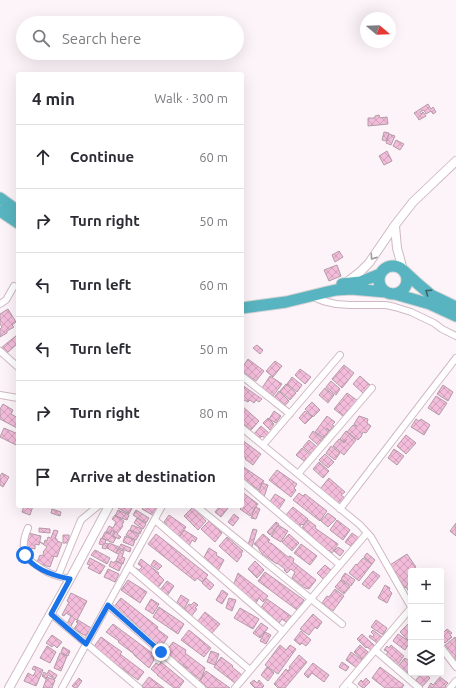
<!DOCTYPE html>
<html lang="en">
<head>
<meta charset="utf-8">
<style>
	body { margin:0; font-family:Ubuntu,sans-serif; background:#f7f7f7; color:#2b2b33 }
	.controls { position:absolute; right:12px; bottom:12px; display:grid; overflow:hidden; border-radius:4px; box-shadow:0 4px 16px #0002 }
	.controls button { width:36px; height:36px; display:grid; place-items:center; padding:0; border:0; border-bottom:1px solid #e1e1e2; background:#fff; color:#2b2b33; font:20px sans-serif }
	.compass { position:absolute; left:360px; top:12px; width:36px; height:36px; border-radius:50%; background:#fff; box-shadow:0 4px 16px #0002; rotate:109deg }
	.stop { position:absolute; width:12px; height:12px; margin:-9px; border:3px solid #1a73e8; border-radius:50%; background:#fff }
	.stop.end { background:#1a73e8; border-color:#fff; box-shadow:0 1px 4px #0008 }
	.list { margin:0; padding:0; list-style:none }
	h2 { display:flex; justify-content:space-between; align-items:center; height:52px; margin:0; padding:0 16px; font-size:17px }
	h2 small { font-size:13px; font-weight:400; color:#7c7c81 }
	.list li { display:grid; grid-template-columns:26px 1fr auto; gap:12px; align-items:center; box-sizing:border-box; height:64px; padding:0 16px; border-top:1px solid #e1e1e2 }
	.list b { display:block; font-size:15px; white-space:nowrap }
	.list em { font-size:13px; font-style:normal; color:#7c7c81 }
	.icon { flex:none; width:22px; height:22px; fill:none; stroke:currentColor; stroke-width:2; stroke-linecap:round; stroke-linejoin:round }
	.map { position:relative; flex:none; width:456px; height:688px; overflow:hidden }
	.search { position:absolute; background:#fff; box-shadow:0 4px 16px #0002; left:16px; top:16px; width:228px; height:44px; display:flex; align-items:center; gap:10px; box-sizing:border-box; padding:0 14px; border-radius:22px; color:#7c7c81; font-size:15px }
	.panel { position:absolute; background:#fff; box-shadow:0 4px 16px #0002; left:16px; top:72px; width:228px; height:436px; border-radius:4px }
	.map>svg:first-child { display:block }
</style>
</head>
<body>
<div class="map">
<svg width="456" height="688" viewBox="0 0 456 688">
	<defs>
		<pattern id="building-cross-hatch" width="8" height="8" patternUnits="userSpaceOnUse"><rect width="8" height="8" fill="#f3bcda"/><path d="M0 0l8 8M0 8l8-8" fill="none" stroke="#d0a1bb"/></pattern>
	</defs>
	<rect width="100%" height="100%" fill="#fdf4f9"/>
	<path fill="url(#building-cross-hatch)" stroke="#b29ca7" d="M 428,104 L 431,109 L 433,107 L 436,112 L 433,114 L 431,111 L 426,114 L 424,110 L 420,112 L 421,114 L 423,112 L 426,116 L 419,120 L 418,118 L 414,113 Z
		M 379,115 L 380,118 L 387,117 L 388,124 L 368,126 L 368,118 L 375,118 L 375,116 Z
		M 384,132 L 389,133 L 386,141 L 382,140 Z
		M 389,134 L 395,136 L 391,145 L 386,143 Z
		M 396,140 L 404,144 L 400,150 L 393,146 Z
		M 387,151 L 392,161 L 384,165 L 379,156 Z
		M 339,251 L 343,257 L 335,262 L 332,255 Z
		M 337,265 L 341,276 L 329,281 L 324,270 Z
		M 8,309 L 16,322 L 12,325 L 14,327 L 7,331 L 7,333 L 0,337 L 0,329 L 2,327 L 0,324 L 0,314 Z
		M 17,335 L 18,336 L 18,343 L 6,354 L 1,348 Z
		M 257,345 L 263,350 L 260,354 L 253,348 Z
		M 248,359 L 264,371 L 256,381 L 242,371 L 242,368 Z
		M 275,361 L 282,366 L 273,377 L 266,371 Z
		M 344,365 L 354,373 L 342,388 L 332,379 Z
		M 300,369 L 311,377 L 305,384 L 295,375 Z
		M 270,376 L 282,384 L 273,396 L 262,388 Z
		M 360,376 L 370,385 L 363,393 L 353,384 Z
		M 292,377 L 302,385 L 297,392 L 287,384 Z
		M 331,381 L 340,389 L 336,395 L 326,387 Z
		M 286,384 L 296,393 L 290,400 L 280,391 Z
		M 242,385 L 262,399 L 259,402 L 256,400 L 254,403 L 250,400 L 248,402 L 242,399 Z
		M 443,385 L 453,392 L 448,401 L 437,394 Z
		M 325,388 L 334,395 L 328,403 L 319,395 Z
		M 279,391 L 289,401 L 283,408 L 273,399 Z
		M 347,393 L 358,401 L 351,409 L 350,408 L 343,416 L 334,409 Z
		M 436,396 L 447,403 L 439,415 L 428,408 Z
		M 312,402 L 320,410 L 313,417 L 305,409 Z
		M 3,404 L 13,410 L 11,414 L 18,418 L 18,426 L 17,428 L 0,419 L 0,409 Z
		M 242,406 L 259,421 L 251,430 L 242,423 Z
		M 274,411 L 281,416 L 276,423 L 269,419 Z
		M 305,411 L 312,417 L 305,424 L 299,418 Z
		M 327,416 L 335,422 L 332,425 L 334,426 L 330,431 L 327,428 L 326,429 L 329,431 L 324,438 L 315,432 Z
		M 359,416 L 368,419 L 367,423 L 371,426 L 366,433 L 363,432 L 361,437 L 358,440 L 347,432 L 353,425 L 357,426 L 354,424 Z
		M 268,418 L 274,424 L 270,430 L 263,423 Z
		M 416,419 L 419,421 L 421,419 L 430,425 L 424,435 L 411,427 Z
		M 261,426 L 269,433 L 265,438 L 262,436 L 259,439 L 254,434 Z
		M 4,428 L 18,434 L 18,446 L 0,437 Z
		M 313,431 L 323,439 L 318,445 L 309,437 Z
		M 346,431 L 356,440 L 344,455 L 333,446 L 339,439 L 344,443 L 347,439 L 344,442 L 340,439 Z
		M 406,435 L 416,443 L 406,454 L 397,446 Z
		M 242,440 L 261,454 L 253,465 L 245,459 L 246,458 L 242,455 Z
		M 309,440 L 317,447 L 312,454 L 303,447 Z
		M 331,446 L 340,453 L 335,460 L 326,453 Z
		M 302,448 L 311,455 L 307,459 L 306,458 L 304,461 L 296,455 Z
		M 394,449 L 404,456 L 397,465 L 388,458 Z
		M 325,454 L 334,462 L 328,468 L 319,460 Z
		M 319,462 L 329,471 L 323,478 L 313,469 Z
		M 242,466 L 264,481 L 258,490 L 242,478 Z
		M 277,470 L 297,484 L 294,488 L 296,490 L 291,497 L 269,480 Z
		M 2,473 L 9,477 L 3,487 L 0,485 L 0,476 Z
		M 329,478 L 345,492 L 341,495 L 345,498 L 339,505 L 320,489 Z
		M 262,483 L 268,485 L 264,497 L 258,494 Z
		M 242,492 L 258,504 L 250,516 L 240,509 L 242,507 L 240,506 L 242,506 Z
		M 299,493 L 303,496 L 305,494 L 327,511 L 320,521 L 293,500 Z
		M 275,494 L 285,500 L 279,509 L 269,503 Z
		M 24,506 L 33,506 L 30,515 L 22,512 Z
		M 119,506 L 128,506 L 132,508 L 129,514 L 118,508 Z
		M 144,506 L 148,507 L 160,506 L 154,516 L 142,509 Z
		M 220,506 L 225,506 L 228,508 L 221,517 L 215,512 Z
		M 193,507 L 206,521 L 198,530 L 184,516 Z
		M 255,507 L 260,509 L 256,519 L 251,518 Z
		M 293,507 L 308,519 L 303,525 L 302,524 L 299,527 L 285,516 Z
		M 52,509 L 61,512 L 60,516 L 51,513 Z
		M 118,510 L 129,515 L 127,520 L 115,516 Z
		M 136,510 L 149,518 L 146,523 L 133,515 Z
		M 328,513 L 336,519 L 328,527 L 321,521 Z
		M 234,514 L 239,518 L 233,526 L 228,522 Z
		M 115,515 L 124,521 L 122,525 L 123,526 L 117,534 L 121,537 L 119,539 L 113,536 L 115,532 L 112,530 L 109,534 L 106,532 L 109,526 L 113,528 L 116,522 L 112,519 Z
		M 169,515 L 186,527 L 178,538 L 164,527 L 167,524 L 164,522 Z
		M 137,518 L 146,524 L 143,529 L 134,523 Z
		M 308,520 L 316,526 L 315,528 L 338,544 L 332,553 L 300,530 Z
		M 337,520 L 350,530 L 343,540 L 330,530 Z
		M 209,521 L 222,533 L 215,542 L 201,529 Z
		M 276,522 L 279,524 L 270,535 L 267,532 Z
		M 456,523 L 456,536 L 450,531 Z
		M 132,525 L 142,529 L 140,534 L 130,530 Z
		M 278,525 L 288,531 L 281,542 L 271,536 Z
		M 39,528 L 50,529 L 50,533 L 39,532 Z
		M 253,529 L 257,530 L 252,547 L 248,545 Z
		M 54,530 L 58,531 L 55,539 L 57,539 L 57,541 L 62,543 L 57,557 L 54,556 L 50,567 L 40,564 L 37,562 L 40,555 L 42,556 L 44,553 L 43,552 L 47,547 L 40,542 L 44,544 L 45,540 L 47,541 L 48,537 L 51,538 Z
		M 112,530 L 114,532 L 112,536 L 116,538 L 113,543 L 102,538 L 105,532 L 110,534 Z
		M 129,530 L 139,535 L 136,540 L 126,535 Z
		M 184,530 L 197,538 L 195,542 L 192,540 L 189,546 L 178,539 Z
		M 28,533 L 41,536 L 39,545 L 35,544 L 35,549 L 25,547 Z
		M 352,533 L 359,538 L 352,547 L 345,542 Z
		M 156,534 L 208,575 L 202,582 L 197,578 L 195,581 L 148,544 Z
		M 263,534 L 270,540 L 268,542 L 269,543 L 271,543 L 288,557 L 290,556 L 294,559 L 293,562 L 316,580 L 309,589 L 305,588 L 292,578 L 295,572 L 291,569 L 287,573 L 284,570 L 285,569 L 277,563 L 277,564 L 262,554 L 262,553 L 260,551 L 258,547 L 254,544 Z
		M 289,534 L 299,543 L 292,551 L 282,542 Z
		M 63,535 L 69,535 L 69,543 L 63,543 Z
		M 125,536 L 135,540 L 133,546 L 123,542 Z
		M 227,537 L 243,551 L 241,554 L 242,555 L 237,562 L 219,546 Z
		M 101,538 L 106,540 L 105,543 L 108,544 L 106,549 L 102,548 L 103,545 L 99,544 Z
		M 109,543 L 119,547 L 116,553 L 107,548 Z
		M 121,544 L 131,548 L 130,552 L 119,548 Z
		M 301,544 L 317,556 L 310,565 L 294,553 Z
		M 338,547 L 344,551 L 340,556 L 334,551 Z
		M 209,548 L 217,553 L 216,555 L 224,560 L 218,571 L 208,564 L 209,563 L 203,559 Z
		M 118,549 L 124,551 L 122,557 L 125,558 L 123,564 L 116,561 L 119,554 L 116,553 Z
		M 95,550 L 110,558 L 107,564 L 91,555 Z
		M 367,553 L 375,560 L 372,564 L 364,557 Z
		M 407,554 L 416,567 L 409,571 L 411,574 L 411,595 L 406,587 L 405,588 L 390,565 Z
		M 90,558 L 105,566 L 100,574 L 88,568 L 90,565 L 87,564 Z
		M 363,558 L 372,564 L 359,581 L 349,573 L 356,564 L 357,565 Z
		M 141,559 L 159,573 L 158,574 L 164,580 L 157,589 L 134,571 L 136,568 L 139,570 L 142,567 L 138,564 Z
		M 154,560 L 162,566 L 158,570 L 151,565 Z
		M 111,561 L 114,563 L 115,561 L 122,564 L 119,571 L 109,566 Z
		M 255,561 L 264,570 L 257,578 L 248,569 Z
		M 325,565 L 331,570 L 327,574 L 328,576 L 324,580 L 317,573 Z
		M 108,569 L 119,574 L 115,582 L 104,577 Z
		M 373,571 L 380,576 L 369,589 L 362,584 Z
		M 265,572 L 304,600 L 297,610 L 258,581 Z
		M 238,573 L 268,596 L 263,602 L 259,598 L 256,603 L 233,586 Z
		M 345,573 L 355,580 L 351,586 L 341,579 Z
		M 206,578 L 214,585 L 210,590 L 202,583 Z
		M 128,580 L 147,592 L 140,603 L 121,590 Z
		M 341,580 L 350,587 L 344,594 L 335,587 Z
		M 167,581 L 174,586 L 167,596 L 159,591 Z
		M 385,585 L 390,588 L 389,590 L 392,593 L 387,603 L 378,598 Z
		M 335,589 L 344,596 L 333,611 L 322,603 L 327,596 L 329,597 Z
		M 222,590 L 228,594 L 222,604 L 216,600 Z
		M 71,593 L 87,601 L 77,620 L 75,619 L 71,626 L 67,624 L 71,616 L 66,613 L 64,616 L 62,615 L 69,602 L 67,601 Z
		M 181,595 L 189,600 L 184,609 L 176,604 Z
		M 121,598 L 158,627 L 157,629 L 168,637 L 161,647 L 139,630 L 133,624 L 133,623 L 113,608 Z
		M 229,598 L 236,600 L 232,611 L 226,608 Z
		M 151,599 L 159,604 L 153,614 L 145,609 Z
		M 267,599 L 291,616 L 286,622 L 282,619 L 279,623 L 260,609 Z
		M 194,602 L 198,605 L 195,608 L 197,609 L 190,618 L 183,612 L 189,604 L 191,605 Z
		M 159,607 L 184,624 L 178,634 L 153,617 Z
		M 240,608 L 259,619 L 253,629 L 234,618 Z
		M 205,612 L 220,624 L 211,634 L 197,622 Z
		M 313,614 L 322,622 L 317,629 L 315,627 L 309,635 L 300,629 Z
		M 78,620 L 91,628 L 86,636 L 74,629 L 78,623 L 76,622 Z
		M 376,620 L 387,628 L 383,635 L 371,627 Z
		M 261,623 L 268,628 L 260,638 L 253,633 Z
		M 113,624 L 156,656 L 153,659 L 154,660 L 149,668 L 134,655 L 134,654 L 118,642 L 119,641 L 106,632 Z
		M 408,624 L 411,626 L 411,643 L 400,632 Z
		M 447,629 L 452,633 L 450,635 L 452,637 L 445,643 L 441,640 L 441,635 Z
		M 189,630 L 211,648 L 204,657 L 181,640 Z
		M 373,630 L 382,637 L 377,643 L 369,637 L 370,635 L 373,637 L 374,635 L 371,632 Z
		M 301,631 L 311,640 L 306,646 L 302,643 L 300,645 L 294,640 Z
		M 265,632 L 271,635 L 266,644 L 260,641 Z
		M 362,634 L 375,646 L 371,650 L 367,647 L 366,648 L 357,639 Z
		M 398,634 L 410,642 L 405,650 L 393,641 Z
		M 52,635 L 62,642 L 57,648 L 54,645 L 52,647 L 46,643 Z
		M 101,637 L 122,652 L 120,654 L 144,672 L 138,680 L 93,648 Z
		M 455,637 L 456,638 L 456,661 L 443,647 Z
		M 173,642 L 186,650 L 185,653 L 205,668 L 201,680 L 179,665 L 187,668 L 165,653 Z
		M 280,645 L 286,650 L 290,645 L 296,649 L 278,674 L 265,665 Z
		M 360,645 L 368,652 L 362,659 L 354,652 Z
		M 391,645 L 404,656 L 397,665 L 394,664 L 395,662 L 386,655 L 388,652 L 384,650 L 387,646 L 389,648 Z
		M 47,646 L 56,652 L 50,663 L 40,658 Z
		M 63,647 L 70,651 L 68,656 L 61,652 Z
		M 211,651 L 219,654 L 215,665 L 207,662 Z
		M 351,652 L 362,660 L 357,668 L 346,660 Z
		M 60,653 L 67,656 L 61,671 L 54,668 Z
		M 299,655 L 307,662 L 285,688 L 278,688 L 274,684 L 286,669 L 288,671 L 290,668 L 289,667 Z
		M 221,657 L 233,666 L 232,667 L 242,675 L 235,683 L 214,667 Z
		M 405,658 L 411,662 L 411,671 L 408,674 L 398,666 Z
		M 161,662 L 184,681 L 179,688 L 174,688 L 157,675 L 158,675 L 151,669 L 156,663 L 159,665 Z
		M 342,662 L 349,667 L 346,671 L 339,667 Z
		M 313,663 L 329,675 L 324,682 L 312,673 L 308,678 L 304,674 Z
		M 34,666 L 43,670 L 36,686 L 24,681 L 28,673 L 33,676 L 36,671 L 32,669 Z
		M 267,667 L 274,673 L 268,681 L 261,675 Z
		M 380,667 L 404,685 L 402,688 L 385,688 L 372,678 Z
		M 49,670 L 57,675 L 55,679 L 48,675 L 46,679 L 42,676 L 44,672 L 47,674 Z
		M 206,671 L 230,688 L 208,688 L 199,681 Z
		M 422,673 L 424,673 L 430,678 L 422,687 L 415,681 Z
		M 47,677 L 55,680 L 52,688 L 43,688 Z
		M 149,677 L 164,688 L 144,688 L 142,686 Z
		M 440,677 L 448,683 L 445,686 L 447,688 L 428,688 L 431,683 L 433,685 Z
		M 79,678 L 82,681 L 77,688 L 75,688 L 72,686 Z
		M 366,678 L 370,682 L 364,688 L 363,688 L 358,684 L 361,680 L 363,682 Z
		M 254,680 L 257,683 L 259,680 L 264,686 L 262,688 L 255,688 L 250,683 Z"/>
	<g fill="none" stroke-linecap="round" stroke-linejoin="round">
		<defs>
			<path id="minor" d="M 313,297 L 323,301 L 336,304 L 350,305 L 386,305 L 395,307 L 411,312 L 434,323 L 442,329 L 456,336
				M 0,304 L 6,300 L 14,286
				M 0,351 L 18,367
				M 242,376 L 290,414
				M 0,395 L 18,398
				M 242,428 L 360,525 L 371,537 L 411,607
				M 263,445 L 340,355
				M 298,474 L 372,388
				M 242,482 L 340,565
				M 196,506 L 342,624
				M 340,509 L 456,358
				M 155,520 L 283,631
				M 28,528 C 24,537 21,548 27,558 C 43,571 50,575 70,579
				M 129,567 L 250,670
				M 58,576 L 81,520 L 98,506
				M 108,605 L 202,688
				M 51,614 L 139,688
				M 441,647 L 456,667
				M 375,650 L 419,688
				M 347,683 L 354,688
				M 62,688 L 162,506
				M 235,688 L 367,533
				M 343,688 L 411,608
				M 450,688 L 456,681"/>
			<path id="tertiary" d="M 395,226 L 397,248 L 403,270
				M 346,283 L 360,272 L 369,263 L 395,225 L 413,202 L 456,161
				M 9,688 L 70,579 L 109,506"/>
			<path id="trunk" d="M 0,198 L 18,211
				M 0,211 L 18,223
				M379 280a14 14 0 1 1 28 0a14 14 0 1 1-28 0Z
				M 404,271 L 418,284 L 431,295 L 456,307
				M 342,284 L 360,282 L 380,274
				M 395,294 L 430,304 L 456,316
				M 242,308 L 286,302 L 327,292 L 336,290 L 351,289 L 386,292"/>
		</defs>
		<use href="#minor" stroke="#cfb9c4" stroke-width="8"/>
		<use href="#tertiary" stroke="#cfb9c4" stroke-width="10"/>
		<use href="#trunk" stroke="#d4d3d3" stroke-width="13"/>
		<use href="#minor" stroke="#fff" stroke-width="6"/>
		<use href="#tertiary" stroke="#fff" stroke-width="8"/>
		<use href="#trunk" stroke="#58b4c0" stroke-width="11"/>
	</g>
	<defs><path id="oneway-chevron" d="M-2-3.5L2.5 0L-2 3.5" fill="none" stroke-width="1.6" stroke-linecap="round" stroke-linejoin="round"/></defs>
	<use stroke="#9f9b9d" href="#oneway-chevron" transform="translate(373 257) rotate(125)"/>
	<use stroke="#3e636b" href="#oneway-chevron" transform="translate(428 292) rotate(-146)"/>
	<g fill="none" stroke-linecap="round" stroke-linejoin="round">
		<path stroke="#1a73e8" stroke-width="5" d="M 25,555 C 34,570 55,576 70,579 L 51,614 L 86,644 L 108,605 L 161,652"/>
	</g>
</svg>
<div class="controls">
<button>+</button>
<button>−</button>
<button><svg class="icon" aria-label="layers" viewBox="0 0 24 24"><path d="M12 4l9 5-9 5-9-5zM3 14l9 5 9-5"/></svg></button>
</div>
<svg class="compass" viewBox="-18 -18 36 36"><path d="M0-13l5 13h-10z" fill="#e53935"/><path d="M0 13l5-13h-10z" fill="#7c7c81"/></svg>
<div class="stop" style="left:25px;top:555px"></div>
<div class="stop end" style="left:161px;top:652px"></div>
<div class="search"><svg class="icon" aria-label="search" viewBox="0 0 24 24"><circle cx="10" cy="10" r="6"/><path d="M15 15l6 6"/></svg>Search here</div>
<section class="panel">
<h2>4 min<small>Walk · 300 m</small></h2>
<ul class="list">
<li><svg class="icon" aria-label="ahead" viewBox="0 0 24 24"><path d="M12 20V5M6 11l6-6 6 6"/></svg><div><b>Continue</b></div><em>60 m</em></li>
<li><svg class="icon" aria-label="right" viewBox="0 0 24 24"><path d="M7 20v-9h11M14 6l5 5-5 5"/></svg><div><b>Turn right</b></div><em>50 m</em></li>
<li><svg class="icon" aria-label="left" viewBox="0 0 24 24"><path d="M17 20v-9H6M10 6l-5 5 5 5"/></svg><div><b>Turn left</b></div><em>60 m</em></li>
<li><svg class="icon" aria-label="left" viewBox="0 0 24 24"><path d="M17 20v-9H6M10 6l-5 5 5 5"/></svg><div><b>Turn left</b></div><em>50 m</em></li>
<li><svg class="icon" aria-label="right" viewBox="0 0 24 24"><path d="M7 20v-9h11M14 6l5 5-5 5"/></svg><div><b>Turn right</b></div><em>80 m</em></li>
<li><svg class="icon" aria-label="arrive" viewBox="0 0 24 24"><path d="M6 21V4h12l-3 4 3 4H6"/></svg><div><b>Arrive at destination</b></div></li>
</ul>
</section>
</div>
</body>
</html>
